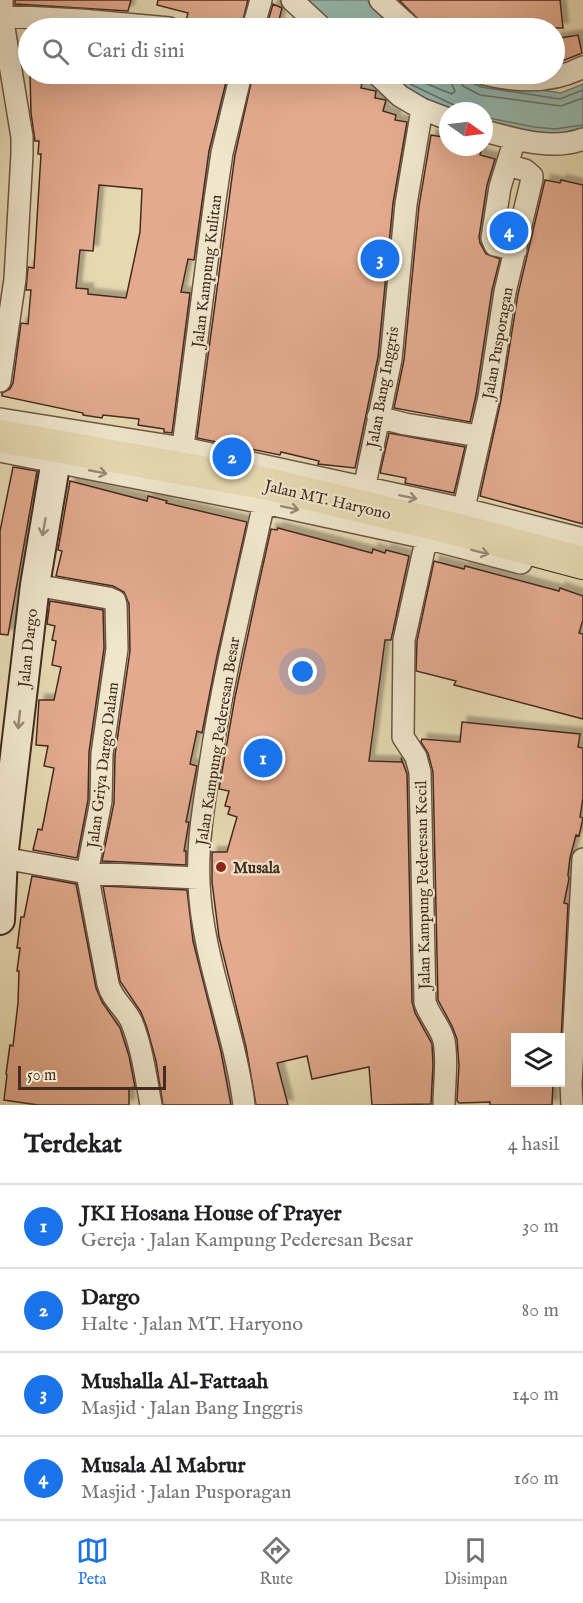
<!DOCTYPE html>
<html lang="id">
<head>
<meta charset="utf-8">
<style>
	body { margin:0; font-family:"IM FELL English",serif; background:#f6f6f6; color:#202124 }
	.controls { position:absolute; right:18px; bottom:18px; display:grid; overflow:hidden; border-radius:0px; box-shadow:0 6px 24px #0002 }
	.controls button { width:54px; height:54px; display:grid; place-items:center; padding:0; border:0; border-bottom:2px solid #e0e0e0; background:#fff; color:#202124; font:30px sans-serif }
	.compass { position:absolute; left:439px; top:102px; width:54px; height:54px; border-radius:50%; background:#fff; box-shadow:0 6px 24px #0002; rotate:104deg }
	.scale { position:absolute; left:18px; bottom:15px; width:148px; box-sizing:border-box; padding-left:6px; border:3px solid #452b21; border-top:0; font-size:16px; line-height:21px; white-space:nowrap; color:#452b21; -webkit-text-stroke:4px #efe6cc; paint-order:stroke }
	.you { position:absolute; left:303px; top:672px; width:21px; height:21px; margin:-15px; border:4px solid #fff; border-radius:50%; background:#1a73e8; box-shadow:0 0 0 9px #1a73e833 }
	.badge { display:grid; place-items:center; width:39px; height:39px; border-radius:50%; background:#1a73e8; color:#fff; font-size:20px; font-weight:700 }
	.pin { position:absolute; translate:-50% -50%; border:3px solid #fff; box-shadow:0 2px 6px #0006 }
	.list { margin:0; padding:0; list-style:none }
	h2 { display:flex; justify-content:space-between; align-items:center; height:78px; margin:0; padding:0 24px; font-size:26px }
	h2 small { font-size:20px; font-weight:400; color:#757577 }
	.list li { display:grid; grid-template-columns:39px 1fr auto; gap:18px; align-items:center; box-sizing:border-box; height:84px; padding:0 24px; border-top:2px solid #e0e0e0 }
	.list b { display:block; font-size:22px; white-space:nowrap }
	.list p { margin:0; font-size:20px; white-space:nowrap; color:#757577 }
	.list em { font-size:20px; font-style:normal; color:#757577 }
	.icon { flex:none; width:33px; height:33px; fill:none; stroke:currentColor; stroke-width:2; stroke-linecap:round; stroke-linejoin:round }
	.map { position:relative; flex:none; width:583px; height:1105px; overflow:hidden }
	.search { position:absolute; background:#fff; box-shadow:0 6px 24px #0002; left:18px; right:18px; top:18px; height:66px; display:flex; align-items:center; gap:15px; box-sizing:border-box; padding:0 21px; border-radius:33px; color:#757577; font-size:22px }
	.sheet { height:414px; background:#fff }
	nav { display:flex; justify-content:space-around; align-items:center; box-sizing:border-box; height:84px; border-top:2px solid #e0e0e0; background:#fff; font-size:16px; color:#757577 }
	nav a { display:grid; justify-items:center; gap:3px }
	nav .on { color:#1a73e8 }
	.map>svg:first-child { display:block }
</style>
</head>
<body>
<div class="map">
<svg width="583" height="1105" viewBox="0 0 583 1105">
	<defs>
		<filter id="shadow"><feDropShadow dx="5.5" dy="-5.5" stdDeviation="1.5" flood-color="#0004"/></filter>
	</defs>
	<rect width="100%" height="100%" fill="#e6d9b1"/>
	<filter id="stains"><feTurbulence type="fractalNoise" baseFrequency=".00333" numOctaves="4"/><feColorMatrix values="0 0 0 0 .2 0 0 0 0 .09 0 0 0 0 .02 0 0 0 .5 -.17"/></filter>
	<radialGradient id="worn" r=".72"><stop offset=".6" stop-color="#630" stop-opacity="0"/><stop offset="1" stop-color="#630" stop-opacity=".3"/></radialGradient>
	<path fill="#96baaf" stroke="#768176" stroke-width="1.5" d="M 296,0 L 366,0 L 401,28 L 325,28 Z
		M 380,74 L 467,74 L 482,81 L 561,93 L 583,84 L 583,137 L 484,130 L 484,111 L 448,111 L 448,117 Z"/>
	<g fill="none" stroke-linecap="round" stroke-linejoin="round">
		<path stroke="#6e7268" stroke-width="1.5" d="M 399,74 L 410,84 L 454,105 L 460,111
			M 412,74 L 427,84 L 452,94 L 455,91 L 451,83 L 449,74
			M 458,74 L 459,80 L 463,86 L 480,95 L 561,106 L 583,98
			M 466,74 L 468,81 L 481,87 L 560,99 L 583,90
			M 484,117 L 534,127 L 555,129 L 583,125"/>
	</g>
	<path fill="#e3aa8d" stroke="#452b21" stroke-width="1.5" fill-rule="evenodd" filter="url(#shadow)" d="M 15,0 L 131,0 L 128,11 L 15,4 Z
		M 158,0 L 248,0 L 241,28 L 184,28 L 188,13 L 157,5 Z
		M 399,0 L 560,0 L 563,28 L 436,28 L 423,24 Z
		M 273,4 L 282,8 L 277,28 L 266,28 Z
		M 578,35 L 582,53 L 555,64 L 555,39 Z
		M 30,74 L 228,74 L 209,151 L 194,260 L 188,259 L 181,292 L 190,293 L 172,433 L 164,432 L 164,429 L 138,425 L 139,419 L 103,415 L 102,418 L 83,415 L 83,413 L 2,396 L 2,393 L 10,389 L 13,383 L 21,323 L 28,324 L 31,290 L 26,290 L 28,267 L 34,268 L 41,154 L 38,154 L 39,141 L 35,141 L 31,113 ZM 99,185 L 142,189 L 140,232 L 126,298 L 88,294 L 88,289 L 76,288 L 80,250 L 93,251 Z
		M 253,74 L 361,74 L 359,81 L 362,82 L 361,88 L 376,91 L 375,98 L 386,100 L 383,111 L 396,115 L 395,120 L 407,122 L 393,203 L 378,357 L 355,468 L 318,464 L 319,461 L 281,452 L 280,455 L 197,438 L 235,155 Z
		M 431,135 L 448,138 L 448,147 L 482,147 L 480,155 L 495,159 L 487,185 L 479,237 L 480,243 L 486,254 L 500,259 L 492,290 L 476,395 L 470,422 L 394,408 L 404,360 L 419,206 Z
		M 545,180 L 560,183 L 561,180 L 583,185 L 583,524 L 480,496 L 501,400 L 518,294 Z
		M 389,433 L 465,447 L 454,493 L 405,483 L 406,478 L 380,473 Z
		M 13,467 L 37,471 L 8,635 L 0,634 L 0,531 Z
		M 70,481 L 147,501 L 148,496 L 167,501 L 166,503 L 247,522 L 217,656 L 202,733 L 197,731 L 190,764 L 197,766 L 186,822 L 189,822 L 184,851 L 186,851 L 186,865 L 102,861 L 114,803 L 115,755 L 130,651 L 129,604 L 124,592 L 113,586 L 56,576 L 62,551 L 58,550 Z
		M 278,528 L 372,553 L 373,549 L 385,553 L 386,550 L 409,556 L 391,640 L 385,640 L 369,761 L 402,762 L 401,758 L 407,774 L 412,1002 L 415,1013 L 432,1044 L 433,1065 L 431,1104 L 372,1105 L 369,1067 L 312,1079 L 307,1056 L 277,1063 L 288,1105 L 256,1105 L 246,1047 L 219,937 L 212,882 L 212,852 L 227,852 L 237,817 L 228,814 L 230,807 L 225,806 L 229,791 L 219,789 L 235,697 L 257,592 L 271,529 L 277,530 Z
		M 434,561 L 464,569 L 465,566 L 559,591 L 560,588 L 583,596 L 583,620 L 579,633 L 583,634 L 583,719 L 454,685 L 456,681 L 416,671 L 417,641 Z
		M 50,601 L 103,610 L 104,648 L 89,752 L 88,800 L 77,858 L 33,850 L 38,829 L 42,830 L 54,768 L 44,766 L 48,746 L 36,745 L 39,700 L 54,700 L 61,667 L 52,665 L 56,641 L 52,640 L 55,626 L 47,624 Z
		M 462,722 L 580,734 L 578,747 L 583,748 L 583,798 L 580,817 L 583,818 L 579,836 L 576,835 L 570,858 L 568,875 L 569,879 L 564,903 L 568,904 L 561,1041 L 561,1038 L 516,1038 L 516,1083 L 553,1083 L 552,1105 L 490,1105 L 490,1102 L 459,1103 L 457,1101 L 459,1065 L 457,1039 L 452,1026 L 438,1000 L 433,772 L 428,753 L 421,742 L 422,739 L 460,742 Z
		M 32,876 L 76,884 L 96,988 L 102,1002 L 120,1028 L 129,1056 L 135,1087 L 129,1088 L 129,1105 L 38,1105 L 4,1100 L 7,1075 L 6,1074 L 10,1045 L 13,1046 L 18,1003 L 19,971 L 17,971 L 20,948 L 17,948 L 21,917 L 24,917 Z
		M 103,886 L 187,890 L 193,941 L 221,1052 L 231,1105 L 163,1105 L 156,1061 L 147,1028 L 141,1012 L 120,981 Z"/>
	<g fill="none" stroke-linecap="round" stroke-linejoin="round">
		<defs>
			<path id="street" d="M 292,0 L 322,28
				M 380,0 L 411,28
				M 2,16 L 81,20 L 169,28
				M 253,28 L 261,0
				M 377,74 L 400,96 L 422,109 L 448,119
				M 485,74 C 517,82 553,83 583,67
				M 484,131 C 515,139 552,151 583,139
				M 515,139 L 500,187 L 492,238 L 495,245 L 516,250
				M 0,381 L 15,279 L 22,154 L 22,137 L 2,16 L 2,0
				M 378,417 L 405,424 L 479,436
				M 0,419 L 183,448 L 464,509 L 583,539
				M 0,451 L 264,503 L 426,538 L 521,563
				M 181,462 L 215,200 L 222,153 L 241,74
				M 362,499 L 391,359 L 406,204 L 422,109
				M 461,521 L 489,397 L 505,292 L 532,179 L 532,176 L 525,170 L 507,165
				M 429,527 L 404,640 L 403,737 L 416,757 L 420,772 L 425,1002 C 429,1016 441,1027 444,1041 C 448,1061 444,1085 444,1105
				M 35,585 L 108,598 L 115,601 L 116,605 L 117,649 L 102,754 L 101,801 L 87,873 L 108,984 C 112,1000 126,1008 132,1023 C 142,1048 146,1078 151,1105
				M 3,858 L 87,873 L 199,878
				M 244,1105 C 235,1030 202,959 199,883 C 197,843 204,804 210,765 C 224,670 248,578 268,484
				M 572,1105 L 571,1084 L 583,859"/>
			<path id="secondary" d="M 0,920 L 3,858 L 35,585 L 58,448"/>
			<path id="primary" d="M 0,436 L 268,484 L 459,530 L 583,563"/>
		</defs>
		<use href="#street" stroke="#6d5645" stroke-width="24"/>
		<use href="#secondary" stroke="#452b21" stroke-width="32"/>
		<use href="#primary" stroke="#452b21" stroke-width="34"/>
		<use href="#street" stroke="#efe6cc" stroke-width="21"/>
		<use href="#secondary" stroke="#efe6cc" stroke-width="28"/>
		<use href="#primary" stroke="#e6d9b1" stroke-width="32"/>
	</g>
	<defs><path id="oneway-shaft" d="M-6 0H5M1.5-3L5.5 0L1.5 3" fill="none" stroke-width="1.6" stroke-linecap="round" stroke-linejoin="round" transform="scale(1.5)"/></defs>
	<g stroke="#9a8876">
		<use href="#oneway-shaft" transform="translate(98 472) rotate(11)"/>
		<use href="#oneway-shaft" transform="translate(408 497) rotate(12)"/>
		<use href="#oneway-shaft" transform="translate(290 508) rotate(12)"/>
		<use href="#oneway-shaft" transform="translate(44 527) rotate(100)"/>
		<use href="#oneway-shaft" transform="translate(480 552) rotate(14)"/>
		<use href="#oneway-shaft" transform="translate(19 720) rotate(96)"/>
	</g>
	<circle fill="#8f2418" stroke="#efe6cc" stroke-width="2" cx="221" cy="867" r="6"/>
	<g text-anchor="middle" stroke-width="4.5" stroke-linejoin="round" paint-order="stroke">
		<g font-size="16" fill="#452b21" stroke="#efe6cc">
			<text transform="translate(206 271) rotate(-83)" y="6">Jalan Kampung Kulitan</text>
			<text transform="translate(497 343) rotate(-80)" y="6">Jalan Pusporagan</text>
			<text transform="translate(382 387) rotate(-80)" y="6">Jalan Bang Inggris</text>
			<text transform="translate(328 499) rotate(13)" y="6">Jalan MT. Haryono</text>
			<text transform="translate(27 648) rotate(-84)" y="6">Jalan Dargo</text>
			<text transform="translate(217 741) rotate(-81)" y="6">Jalan Kampung Pederesan Besar</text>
			<text transform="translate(102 765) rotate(-83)" y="6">Jalan Griya Dargo Dalam</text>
			<text transform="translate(422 885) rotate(-91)" y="6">Jalan Kampung Pederesan Kecil</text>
		</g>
		<g font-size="16" font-weight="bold" fill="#452b21" stroke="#efe6cc" text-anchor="start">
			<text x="233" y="873">Musala</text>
		</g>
	</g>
	<rect width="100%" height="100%" filter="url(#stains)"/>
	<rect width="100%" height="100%" fill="url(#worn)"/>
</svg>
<div class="controls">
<button><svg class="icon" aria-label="layers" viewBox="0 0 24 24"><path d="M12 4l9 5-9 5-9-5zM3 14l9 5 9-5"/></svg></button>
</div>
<svg class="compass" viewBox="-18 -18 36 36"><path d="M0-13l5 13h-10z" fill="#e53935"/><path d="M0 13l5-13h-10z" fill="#757577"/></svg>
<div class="scale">50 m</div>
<div class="you"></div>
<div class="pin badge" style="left:263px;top:758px">1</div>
<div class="pin badge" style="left:232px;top:457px">2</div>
<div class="pin badge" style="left:380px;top:259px">3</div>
<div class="pin badge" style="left:509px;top:231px">4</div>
<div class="search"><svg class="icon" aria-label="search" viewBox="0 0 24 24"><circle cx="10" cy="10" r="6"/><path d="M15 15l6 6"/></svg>Cari di sini</div>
</div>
<section class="sheet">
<h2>Terdekat<small>4 hasil</small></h2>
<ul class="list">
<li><span class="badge">1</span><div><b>JKI Hosana House of Prayer</b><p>Gereja · Jalan Kampung Pederesan Besar</p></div><em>30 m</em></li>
<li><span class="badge">2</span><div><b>Dargo</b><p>Halte · Jalan MT. Haryono</p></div><em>80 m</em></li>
<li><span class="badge">3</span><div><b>Mushalla Al-Fattaah</b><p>Masjid · Jalan Bang Inggris</p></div><em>140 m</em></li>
<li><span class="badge">4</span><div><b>Musala Al Mabrur</b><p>Masjid · Jalan Pusporagan</p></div><em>160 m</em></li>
</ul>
</section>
<nav>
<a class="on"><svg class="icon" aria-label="map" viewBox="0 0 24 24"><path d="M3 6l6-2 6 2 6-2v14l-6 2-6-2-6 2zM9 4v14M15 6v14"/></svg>Peta</a>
<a><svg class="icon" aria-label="directions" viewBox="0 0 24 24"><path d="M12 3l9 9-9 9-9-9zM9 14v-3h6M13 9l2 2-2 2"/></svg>Rute</a>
<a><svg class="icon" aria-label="saved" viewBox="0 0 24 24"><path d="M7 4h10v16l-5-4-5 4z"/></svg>Disimpan</a>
</nav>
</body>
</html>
